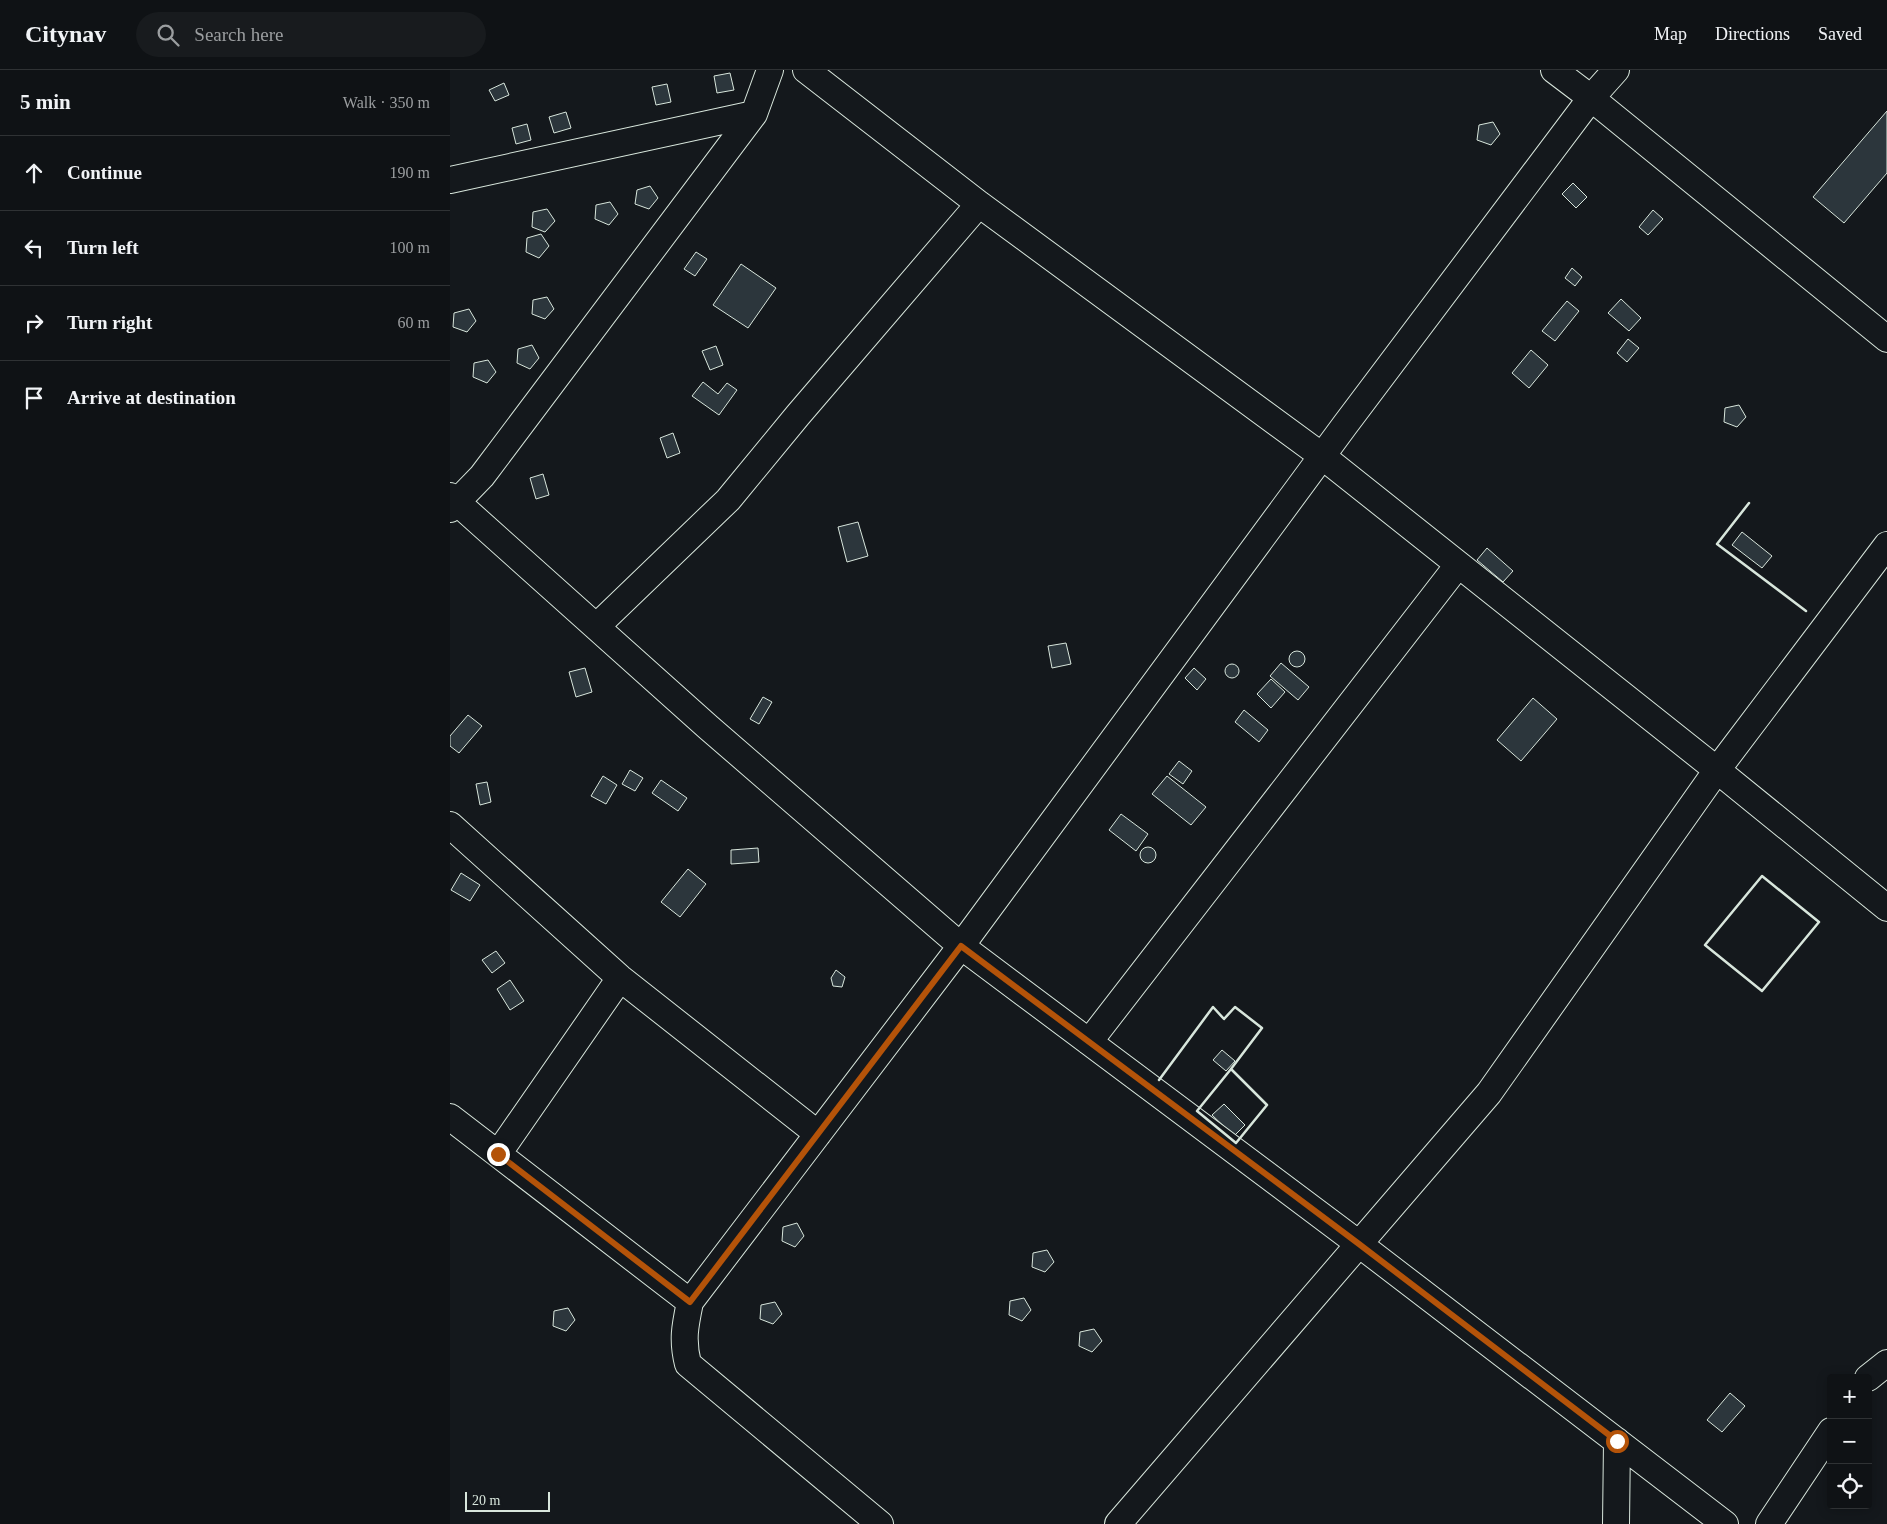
<!DOCTYPE html>
<html lang="en">
<head>
<meta charset="utf-8">
<style>
	body { margin:0; font-family:Georgia,serif; background:#181b1e; color:#f1f3f6 }
	.controls { position:absolute; right:15px; bottom:15px; display:grid; overflow:hidden; border-radius:5px; box-shadow:0 2px 12px #0003 }
	.controls button { width:45px; height:45px; display:grid; place-items:center; padding:0; border:0; border-bottom:1px solid #2f3234; background:#0f1215; color:#f1f3f6; font:25px sans-serif }
	.scale { position:absolute; left:15px; bottom:12px; width:85px; box-sizing:border-box; padding-left:5px; border:2px solid #d8e6dc; border-top:0; font-size:14px; line-height:18px; white-space:nowrap; color:#d8e6dc; -webkit-text-stroke:4px #14181c; paint-order:stroke }
	.stop { position:absolute; width:15px; height:15px; margin:-11px; border:4px solid #b45309; border-radius:50%; background:#fff }
	.stop.end { background:#b45309; border-color:#fff; box-shadow:0 1px 5px #0008 }
	.list { margin:0; padding:0; list-style:none }
	h2 { display:flex; justify-content:space-between; align-items:center; height:65px; margin:0; padding:0 20px; font-size:21px }
	h2 small { font-size:16px; font-weight:400; color:#9b9ea0 }
	.list li { display:grid; grid-template-columns:32px 1fr auto; gap:15px; align-items:center; box-sizing:border-box; height:75px; padding:0 20px; border-top:1px solid #2f3234 }
	.list b { display:block; font-size:19px; white-space:nowrap }
	.list em { font-size:16px; font-style:normal; color:#9b9ea0 }
	.icon { flex:none; width:28px; height:28px; fill:none; stroke:currentColor; stroke-width:2; stroke-linecap:round; stroke-linejoin:round }
	.map { position:relative; flex:none; width:1437px; height:1454px; overflow:hidden }
	header { display:flex; align-items:center; gap:30px; box-sizing:border-box; height:70px; padding:0 25px; background:#0f1215; border-bottom:1px solid #2f3234 }
	header strong { font-size:24px }
	nav { display:flex; gap:28px; margin-inline-start:auto; font-size:18px }
	.search { width:350px; height:45px; background:#181b1e; display:flex; align-items:center; gap:12px; box-sizing:border-box; padding:0 18px; border-radius:28px; color:#9b9ea0; font-size:19px }
	main { display:flex }
	aside { flex:1; background:#0f1215 }
	.map>svg:first-child { display:block }
</style>
</head>
<body>
<header>
<strong>Citynav</strong>
<div class="search"><svg class="icon" aria-label="search" viewBox="0 0 24 24"><circle cx="10" cy="10" r="6"/><path d="M15 15l6 6"/></svg>Search here</div>
<nav><a>Map</a><a>Directions</a><a>Saved</a></nav>
</header>
<main>
<aside>
<h2>5 min<small>Walk · 350 m</small></h2>
<ul class="list">
<li><svg class="icon" aria-label="ahead" viewBox="0 0 24 24"><path d="M12 20V5M6 11l6-6 6 6"/></svg><div><b>Continue</b></div><em>190 m</em></li>
<li><svg class="icon" aria-label="left" viewBox="0 0 24 24"><path d="M17 20v-9H6M10 6l-5 5 5 5"/></svg><div><b>Turn left</b></div><em>100 m</em></li>
<li><svg class="icon" aria-label="right" viewBox="0 0 24 24"><path d="M7 20v-9h11M14 6l5 5-5 5"/></svg><div><b>Turn right</b></div><em>60 m</em></li>
<li><svg class="icon" aria-label="arrive" viewBox="0 0 24 24"><path d="M6 21V4h12l-3 4 3 4H6"/></svg><div><b>Arrive at destination</b></div></li>
</ul>
</aside>
<div class="map">
<svg width="1437" height="1454" viewBox="0 0 1437 1454">
	<rect width="100%" height="100%" fill="#14181c"/>
	<path fill="#2c363c" stroke="#d8e6dc" d="M 280,3 L 284,20 L 267,23 L 264,6 Z
		M 54,13 L 59,25 L 45,31 L 39,20 Z
		M 217,14 L 221,32 L 206,35 L 202,17 Z
		M 1437,41 L 1437,103 L 1394,153 L 1363,127 Z
		M 116,42 L 121,58 L 104,63 L 99,47 Z
		M 1043,52 L 1050,64 L 1041,75 L 1027,70 L 1029,55 Z
		M 77,54 L 81,70 L 66,74 L 62,58 Z
		M 1123,113 L 1137,127 L 1126,138 L 1112,124 Z
		M 200,116 L 208,128 L 199,139 L 185,134 L 187,120 Z
		M 160,132 L 168,144 L 159,155 L 145,149 L 146,135 Z
		M 97,139 L 105,151 L 95,162 L 82,157 L 83,142 Z
		M 1203,140 L 1213,149 L 1198,165 L 1189,157 Z
		M 91,164 L 99,176 L 89,188 L 76,182 L 77,168 Z
		M 246,182 L 257,189 L 245,206 L 234,199 Z
		M 291,194 L 326,218 L 298,258 L 263,235 Z
		M 1122,198 L 1132,207 L 1125,216 L 1115,208 Z
		M 97,227 L 104,239 L 95,249 L 82,244 L 83,230 Z
		M 1171,229 L 1191,248 L 1179,261 L 1158,243 Z
		M 1117,231 L 1129,241 L 1105,271 L 1092,261 Z
		M 19,239 L 26,251 L 17,262 L 3,257 L 4,243 Z
		M 1178,269 L 1189,278 L 1177,292 L 1167,283 Z
		M 82,275 L 89,288 L 80,299 L 67,293 L 68,279 Z
		M 266,276 L 273,295 L 260,300 L 252,281 Z
		M 1081,280 L 1098,295 L 1079,318 L 1062,303 Z
		M 38,290 L 46,302 L 37,313 L 23,307 L 24,293 Z
		M 253,312 L 268,324 L 277,313 L 287,320 L 269,345 L 242,326 Z
		M 1289,335 L 1296,347 L 1287,357 L 1274,352 L 1275,338 Z
		M 223,363 L 230,383 L 217,388 L 210,368 Z
		M 93,404 L 99,425 L 86,429 L 80,408 Z
		M 408,452 L 418,486 L 397,492 L 388,457 Z
		M 1292,462 L 1322,486 L 1312,498 L 1282,475 Z
		M 1037,478 L 1063,501 L 1053,512 L 1027,490 Z
		M 616,573 L 621,594 L 602,598 L 598,576 Z
		M839 589a8 8 0 1 1 16 0a8 8 0 1 1-16 0Z
		M 831,593 L 859,617 L 848,630 L 820,606 Z
		M775 601a7 7 0 1 1 14 0a7 7 0 1 1-14 0Z
		M 135,598 L 142,622 L 126,627 L 119,602 Z
		M 744,598 L 756,609 L 747,620 L 735,608 Z
		M 821,609 L 835,622 L 821,638 L 807,624 Z
		M 313,627 L 322,632 L 309,654 L 300,649 Z
		M 1083,628 L 1107,649 L 1071,691 L 1047,670 Z
		M 794,640 L 818,660 L 809,672 L 785,652 Z
		M 18,645 L 32,656 L 9,683 L 0,676 L 0,666 Z
		M 729,691 L 742,701 L 733,714 L 719,704 Z
		M 180,700 L 193,708 L 185,721 L 172,714 Z
		M 153,706 L 167,715 L 156,734 L 141,726 Z
		M 717,706 L 756,737 L 741,755 L 702,724 Z
		M 211,710 L 237,728 L 228,741 L 202,723 Z
		M 37,712 L 41,732 L 30,735 L 26,714 Z
		M 671,744 L 698,764 L 686,781 L 659,760 Z
		M690 785a8 8 0 1 1 16 0a8 8 0 1 1-16 0Z
		M 308,778 L 309,792 L 281,794 L 281,780 Z
		M 238,799 L 256,814 L 230,847 L 211,832 Z
		M 11,803 L 30,815 L 20,831 L 1,820 Z
		M 46,881 L 55,893 L 42,903 L 32,890 Z
		M 386,900 L 395,907 L 392,917 L 383,916 L 381,908 Z
		M 60,910 L 74,931 L 60,940 L 47,919 Z
		M 772,980 L 785,991 L 776,1001 L 763,990 Z
		M 774,1034 L 795,1055 L 784,1066 L 762,1045 Z
		M 347,1153 L 354,1166 L 345,1177 L 332,1171 L 333,1157 Z
		M 597,1180 L 604,1192 L 595,1202 L 582,1197 L 583,1183 Z
		M 574,1228 L 581,1240 L 572,1251 L 559,1245 L 560,1231 Z
		M 325,1232 L 332,1244 L 323,1254 L 310,1249 L 311,1235 Z
		M 118,1238 L 125,1250 L 116,1261 L 103,1256 L 104,1241 Z
		M 644,1259 L 652,1271 L 642,1282 L 629,1276 L 630,1262 Z
		M 1280,1323 L 1295,1336 L 1272,1362 L 1257,1350 Z"/>
	<g fill="none" stroke-linecap="round" stroke-linejoin="round">
		<defs>
			<path id="minor" d="M 356,0 L 529,134 L 872,386 L 1267,700 L 1437,838
				M 1104,0 L 1141,28 L 1437,269
				M 0,110 L 304,44
				M 0,426 L 258,657 L 511,876 L 909,1174 L 1275,1454
				M 0,439 L 32,406 L 304,44 L 320,0
				M 147,556 L 278,430 L 348,345 L 529,134
				M 0,755 L 170,908 L 368,1064
				M 639,972 L 1008,495
				M 0,1047 L 240,1232
				M 48,1084 L 170,908
				M 1418,1308 L 1437,1293
				M 430,1454 L 238,1294 C 232,1270 235,1256 240,1232 L 511,876 L 895,355 L 1141,28 L 1166,0
				M 668,1454 L 1039,1023 L 1267,700 L 1437,475
				M 1166,1454 L 1167,1371
				M 1319,1454 L 1381,1361"/>
		</defs>
		<use href="#minor" stroke="#d8e6dc" stroke-width="28"/>
		<use href="#minor" stroke="#14181c" stroke-width="26"/>
		<path stroke="#d8e6dc" stroke-width="2.5" d="M 1299,433 L 1267,474 L 1356,541
			M 1312,806 L 1369,852 L 1312,921 L 1255,875 Z
			M 781,999 L 817,1035 L 786,1073 L 747,1041 Z
			M 709,1010 L 763,937 L 774,949 L 785,937 L 812,958 L 781,999"/>
	</g>
	<g fill="none" stroke-linecap="round" stroke-linejoin="round">
		<path stroke="#b45309" stroke-width="6" d="M 48,1084 L 240,1232 L 511,876 L 909,1174 L 1167,1371"/>
	</g>
</svg>
<div class="controls">
<button>+</button>
<button>−</button>
<button><svg class="icon" aria-label="locate" viewBox="0 0 24 24"><circle cx="12" cy="12" r="6"/><path d="M12 2v4M12 18v4M2 12h4M18 12h4"/></svg></button>
</div>
<div class="scale">20 m</div>
<div class="stop" style="left:1167px;top:1371px"></div>
<div class="stop end" style="left:48px;top:1084px"></div>
</div>
</main>
</body>
</html>
